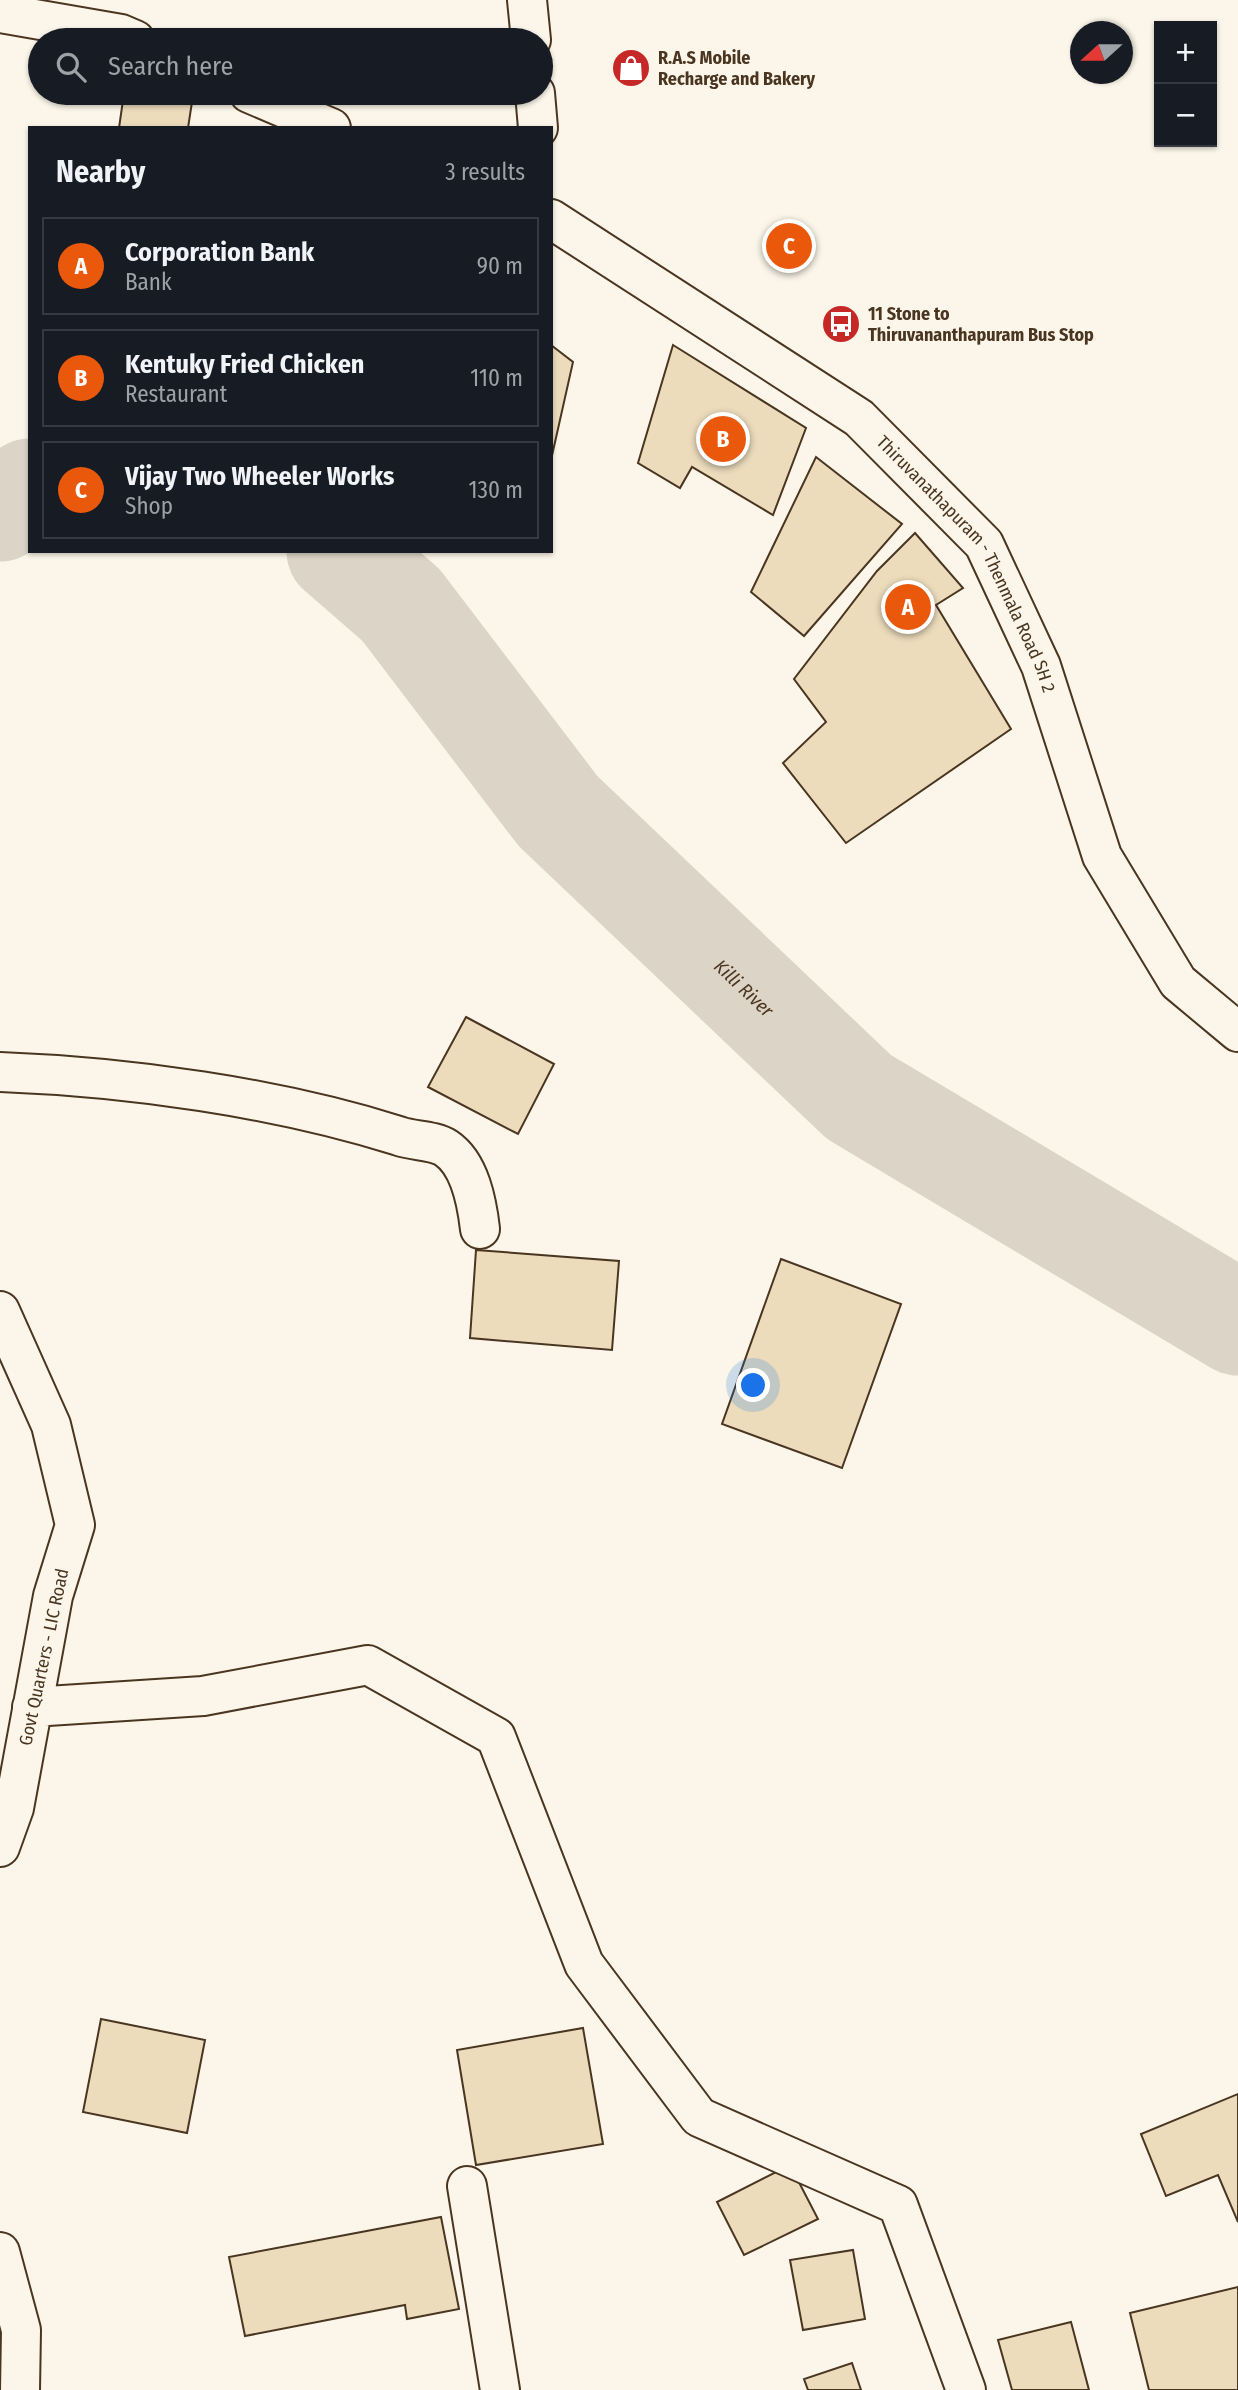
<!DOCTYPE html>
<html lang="en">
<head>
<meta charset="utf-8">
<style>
	body { margin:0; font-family:"Fira Sans Condensed",sans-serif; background:#20242c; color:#f1f3f6 }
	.controls { position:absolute; right:21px; top:21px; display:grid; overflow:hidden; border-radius:0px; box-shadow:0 2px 5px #0004 }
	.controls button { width:63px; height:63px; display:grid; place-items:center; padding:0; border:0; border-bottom:2px solid #363941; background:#171b24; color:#f1f3f6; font:35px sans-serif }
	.compass { position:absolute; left:1070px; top:21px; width:63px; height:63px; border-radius:50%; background:#171b24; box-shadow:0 2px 5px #0004; rotate:249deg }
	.you { position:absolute; left:754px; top:1386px; width:24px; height:24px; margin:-18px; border:5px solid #fff; border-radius:50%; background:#1a73e8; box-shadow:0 0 0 10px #1a73e833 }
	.badge { display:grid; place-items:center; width:46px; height:46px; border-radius:50%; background:#ea580c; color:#fff; font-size:23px; font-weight:700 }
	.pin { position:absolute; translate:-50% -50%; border:4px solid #fff; box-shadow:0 2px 7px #0006 }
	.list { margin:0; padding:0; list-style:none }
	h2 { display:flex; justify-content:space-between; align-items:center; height:91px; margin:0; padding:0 28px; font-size:30px }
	h2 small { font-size:23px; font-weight:400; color:#9ea1a6 }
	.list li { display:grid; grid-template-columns:46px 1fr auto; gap:21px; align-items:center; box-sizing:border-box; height:98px; margin:0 14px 14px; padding:0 14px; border:2px solid #363941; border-radius:0px }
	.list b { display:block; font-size:26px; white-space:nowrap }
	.list p { margin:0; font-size:23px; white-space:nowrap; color:#9ea1a6 }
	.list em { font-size:23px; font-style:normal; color:#9ea1a6 }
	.icon { flex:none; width:38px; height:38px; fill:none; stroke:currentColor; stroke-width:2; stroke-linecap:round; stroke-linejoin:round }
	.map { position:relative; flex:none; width:1238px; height:2390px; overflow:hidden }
	.search { position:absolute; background:#171b24; box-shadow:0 2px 5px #0004; left:28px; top:28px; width:525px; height:77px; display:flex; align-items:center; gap:18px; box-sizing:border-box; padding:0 24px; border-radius:38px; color:#9ea1a6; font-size:26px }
	.panel { position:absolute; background:#171b24; box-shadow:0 2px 5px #0004; left:28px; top:126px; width:525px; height:427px; border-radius:0px }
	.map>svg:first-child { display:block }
</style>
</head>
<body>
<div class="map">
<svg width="1238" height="2390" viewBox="0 0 1238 2390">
	<rect width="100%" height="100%" fill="#fbf6e9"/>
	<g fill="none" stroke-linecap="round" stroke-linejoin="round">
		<g stroke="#dcd4c6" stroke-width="105">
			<path d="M 0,509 L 30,491"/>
			<path id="s1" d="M 339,551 L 401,605 L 558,811 L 859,1097 L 1238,1323"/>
		</g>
	</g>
	<path fill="#ecdcbc" stroke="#4a3520" stroke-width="2" d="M 124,93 L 192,102 L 188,128 L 119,128 Z
		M 551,345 L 573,362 L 551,460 Z
		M 673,345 L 806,428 L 773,515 L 692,467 L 680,488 L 638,463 Z
		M 816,457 L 902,524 L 804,636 L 751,592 Z
		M 915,533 L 963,588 L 936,605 L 1011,729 L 846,843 L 783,763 L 826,722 L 794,679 L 877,571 Z
		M 466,1017 L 554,1064 L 518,1134 L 428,1087 Z
		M 476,1250 L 619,1261 L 612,1350 L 470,1338 Z
		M 781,1259 L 901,1304 L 842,1468 L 722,1424 Z
		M 101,2019 L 205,2040 L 187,2133 L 83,2112 Z
		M 583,2028 L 603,2144 L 476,2165 L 457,2050 Z
		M 1238,2094 L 1238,2222 L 1218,2175 L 1166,2196 L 1141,2134 Z
		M 790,2165 L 818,2219 L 744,2255 L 717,2202 Z
		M 441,2217 L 459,2309 L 407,2319 L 405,2305 L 245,2336 L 229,2257 Z
		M 853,2250 L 865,2319 L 803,2330 L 790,2260 Z
		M 1238,2287 L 1238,2390 L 1149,2390 L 1130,2313 Z
		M 1071,2322 L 1089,2390 L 1012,2390 L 998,2340 Z
		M 852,2363 L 861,2390 L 808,2390 L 804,2379 Z"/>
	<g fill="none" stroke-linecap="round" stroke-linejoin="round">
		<defs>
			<path id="street" d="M 0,1072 C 130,1077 275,1097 399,1136 C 412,1141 434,1140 446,1148 C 470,1164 477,1203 480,1229
				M 0,1311 L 51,1425 L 75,1525 L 53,1596 L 14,1808 L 0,1847
				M 32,1707 L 203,1696 L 368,1665 L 496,1737 L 584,1964 L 699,2117 L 898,2205 L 966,2390
				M 467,2186 L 500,2390
				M 0,2252 L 21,2330 L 20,2390"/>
			<g id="primary">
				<path d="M 527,0 L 531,40"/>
				<path d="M 0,13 L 121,34 L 135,40"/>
				<path d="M 249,93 L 331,128"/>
				<path d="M 535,93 L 538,128"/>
				<path id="s2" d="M 551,219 L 859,418 L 984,544 L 1041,666 L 1102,856 L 1178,982 L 1238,1032"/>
			</g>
		</defs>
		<use href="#street" stroke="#4a3520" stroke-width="42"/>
		<use href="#primary" stroke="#4a3520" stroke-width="42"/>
		<use href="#street" stroke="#fbf6e9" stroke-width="38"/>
		<use href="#primary" stroke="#fbf6e9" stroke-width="38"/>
	</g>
	<defs>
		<symbol id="shop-disc" viewBox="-11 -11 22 22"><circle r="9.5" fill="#c62828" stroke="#fbf6e9"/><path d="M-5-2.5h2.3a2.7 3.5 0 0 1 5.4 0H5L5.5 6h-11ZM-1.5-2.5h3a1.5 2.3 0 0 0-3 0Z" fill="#fff"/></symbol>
		<symbol id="bus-disc" viewBox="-11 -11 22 22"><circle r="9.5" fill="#c62828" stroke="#fbf6e9"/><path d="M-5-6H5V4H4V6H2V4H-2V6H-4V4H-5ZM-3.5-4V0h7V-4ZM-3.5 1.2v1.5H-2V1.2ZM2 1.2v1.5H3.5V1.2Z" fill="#fff"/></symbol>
	</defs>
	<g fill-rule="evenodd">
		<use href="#shop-disc" x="609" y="46" width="44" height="44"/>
		<use href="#bus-disc" x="819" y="302" width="44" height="44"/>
	</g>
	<g text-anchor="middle" stroke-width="5" stroke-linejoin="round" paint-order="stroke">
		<g font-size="18" font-weight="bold" fill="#4a3520" stroke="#fbf6e9" text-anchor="start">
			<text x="658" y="64">R.A.S Mobile<tspan x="658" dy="21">Recharge and Bakery</tspan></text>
			<text x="868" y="320">11 Stone to<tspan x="868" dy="21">Thiruvananthapuram Bus Stop</tspan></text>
		</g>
		<g font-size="18" fill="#4a3520" stroke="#fbf6e9">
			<text dy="6" stroke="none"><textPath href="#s2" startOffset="551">Thiruvanathapuram - Thenmala Road SH 2</textPath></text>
			<text transform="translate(44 1657) rotate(-78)" y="6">Govt Quarters - LIC Road</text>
		</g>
		<g font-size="19" font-style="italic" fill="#4a3520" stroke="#fbf6e9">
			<text dy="7" stroke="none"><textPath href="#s1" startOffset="598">Killi River</textPath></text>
		</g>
	</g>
</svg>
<div class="controls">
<button>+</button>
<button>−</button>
</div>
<svg class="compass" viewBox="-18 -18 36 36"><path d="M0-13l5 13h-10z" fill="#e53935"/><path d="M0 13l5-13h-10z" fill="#9ea1a6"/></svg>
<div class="you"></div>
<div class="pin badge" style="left:908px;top:607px">A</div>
<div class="pin badge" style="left:723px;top:439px">B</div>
<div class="pin badge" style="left:789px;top:246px">C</div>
<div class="search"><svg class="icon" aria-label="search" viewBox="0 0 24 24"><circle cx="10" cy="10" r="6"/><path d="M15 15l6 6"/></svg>Search here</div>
<section class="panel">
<h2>Nearby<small>3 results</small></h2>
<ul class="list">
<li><span class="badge">A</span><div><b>Corporation Bank</b><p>Bank</p></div><em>90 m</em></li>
<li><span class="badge">B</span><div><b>Kentuky Fried Chicken</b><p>Restaurant</p></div><em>110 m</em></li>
<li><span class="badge">C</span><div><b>Vijay Two Wheeler Works</b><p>Shop</p></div><em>130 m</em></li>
</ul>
</section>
</div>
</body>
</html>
